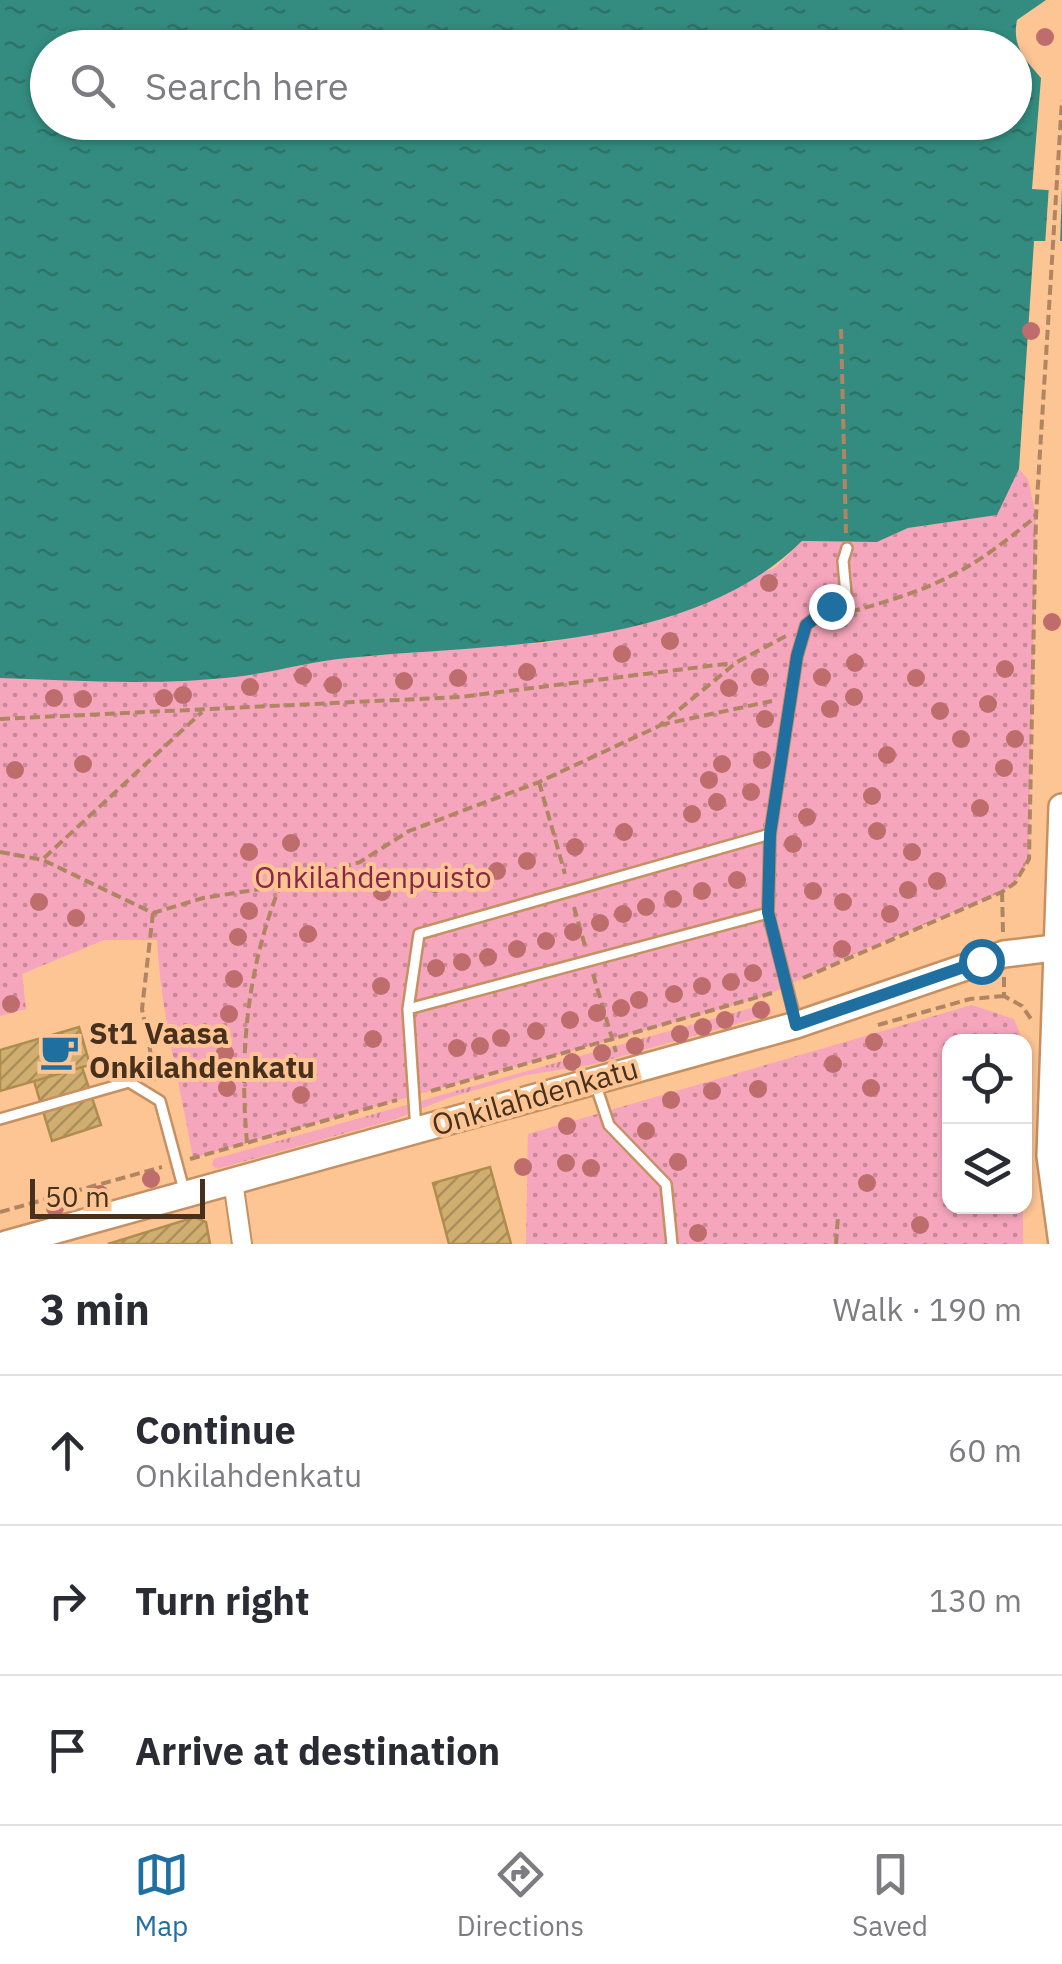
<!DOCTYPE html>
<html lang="en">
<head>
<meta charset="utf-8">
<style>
	body { margin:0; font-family:"IBM Plex Sans",sans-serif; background:#f7f7f7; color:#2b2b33 }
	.controls { position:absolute; right:30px; bottom:30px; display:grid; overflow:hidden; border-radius:20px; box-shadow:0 2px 8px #0004 }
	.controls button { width:90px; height:90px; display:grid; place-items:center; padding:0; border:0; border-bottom:2px solid #e1e1e2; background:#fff; color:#2b2b33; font:50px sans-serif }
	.scale { position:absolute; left:30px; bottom:25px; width:175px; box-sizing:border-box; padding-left:10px; border:5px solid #47311d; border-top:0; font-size:28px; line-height:35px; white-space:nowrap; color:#47311d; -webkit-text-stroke:8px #fdc494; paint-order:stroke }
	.stop { position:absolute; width:30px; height:30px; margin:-22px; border:8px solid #206fa1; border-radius:50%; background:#fff }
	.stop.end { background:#206fa1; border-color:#fff; box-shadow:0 2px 10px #0008 }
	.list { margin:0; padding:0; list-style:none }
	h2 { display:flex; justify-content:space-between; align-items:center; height:130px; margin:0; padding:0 40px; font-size:42px }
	h2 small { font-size:32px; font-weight:400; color:#7c7c81 }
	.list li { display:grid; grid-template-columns:65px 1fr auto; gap:30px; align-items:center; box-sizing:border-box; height:150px; padding:0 40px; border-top:2px solid #e1e1e2 }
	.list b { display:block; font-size:38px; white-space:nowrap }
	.list p { margin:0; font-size:32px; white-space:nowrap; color:#7c7c81 }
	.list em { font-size:32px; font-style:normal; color:#7c7c81 }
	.icon { flex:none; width:55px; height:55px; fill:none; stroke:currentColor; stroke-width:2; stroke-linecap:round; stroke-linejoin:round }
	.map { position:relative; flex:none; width:1062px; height:1244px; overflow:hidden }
	.search { position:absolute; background:#fff; box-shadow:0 2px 8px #0004; left:30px; right:30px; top:30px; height:110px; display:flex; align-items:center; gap:25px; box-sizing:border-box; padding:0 35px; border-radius:55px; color:#7c7c81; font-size:38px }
	.sheet { height:580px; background:#fff }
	nav { display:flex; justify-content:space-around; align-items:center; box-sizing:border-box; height:140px; border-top:2px solid #e1e1e2; background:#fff; font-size:28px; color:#7c7c81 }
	nav a { display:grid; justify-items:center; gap:5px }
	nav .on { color:#206fa1 }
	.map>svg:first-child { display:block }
</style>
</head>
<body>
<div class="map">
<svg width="1062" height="1244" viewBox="0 0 1062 1244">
	<defs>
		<pattern id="grass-tufts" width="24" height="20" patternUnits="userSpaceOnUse" patternTransform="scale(2.5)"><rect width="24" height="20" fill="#f6a6bc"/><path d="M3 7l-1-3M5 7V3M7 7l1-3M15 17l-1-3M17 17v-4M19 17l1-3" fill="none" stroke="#c98898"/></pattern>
		<pattern id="park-dots" width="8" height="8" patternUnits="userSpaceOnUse" patternTransform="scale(2.5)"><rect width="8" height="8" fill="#f6a6bc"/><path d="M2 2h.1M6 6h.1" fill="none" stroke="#c98898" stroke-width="1.8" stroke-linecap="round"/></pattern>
		<pattern id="water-ripples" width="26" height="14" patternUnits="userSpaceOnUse" patternTransform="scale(2.5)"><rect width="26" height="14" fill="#338c7f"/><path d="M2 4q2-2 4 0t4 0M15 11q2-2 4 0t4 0" fill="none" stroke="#2d7367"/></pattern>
		<pattern id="building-hatch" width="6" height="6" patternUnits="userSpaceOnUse" patternTransform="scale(2.5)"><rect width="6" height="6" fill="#d0ae6f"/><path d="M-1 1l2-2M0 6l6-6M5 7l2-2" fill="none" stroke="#ab8e5b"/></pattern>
	</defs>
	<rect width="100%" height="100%" fill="#fdc494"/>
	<path fill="url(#grass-tufts)" d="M 769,1003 L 772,1014 L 590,1065 L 527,1075 L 448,1098 L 396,1119 L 217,1169 L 212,1165 L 214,1159 Z"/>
	<path fill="url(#park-dots)" d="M 1019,469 L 1028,479 L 1036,516 L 1029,859 L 1015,883 L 1002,892 L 849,956 L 766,996 L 193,1158 C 180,1085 161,1014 157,940 L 104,940 L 22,974 L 26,1009 L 0,1016 L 0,678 L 241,676 L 341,658 L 552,642 L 775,568 L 802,541 L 877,542 L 908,528 L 996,515 Z
		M 972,1005 L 1014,1019 L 1023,1041 L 950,1042 L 950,1206 L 1023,1207 L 1023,1244 L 526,1244 L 528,1134 Z"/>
	<path fill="url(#water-ripples)" fill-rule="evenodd" d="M 0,0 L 1046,0 L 1017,20 C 1012,47 1024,58 1041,78 L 1032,189 L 1062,191 L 1062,241 L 1034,241 L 1019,469 L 997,515 L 908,528 L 877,542 L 802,541 C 690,652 495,643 348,658 C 313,661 278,671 243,676 C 164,686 79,681 0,678 ZM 48,48 L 1014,48 L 1014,122 L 48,122 Z"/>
	<path fill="#fdc494" d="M 1049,185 L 1062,186 L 1060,246 L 1045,245 Z"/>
	<path fill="url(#building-hatch)" stroke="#af8d4f" stroke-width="2.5" d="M 79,1027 L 90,1065 L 0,1091 L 0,1050 Z
		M 82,1067 L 101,1125 L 52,1141 L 34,1081 Z
		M 490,1167 L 511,1244 L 449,1244 L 433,1183 Z
		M 195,1217 L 206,1222 L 210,1244 L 108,1244 Z"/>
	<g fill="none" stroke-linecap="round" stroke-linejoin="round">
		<defs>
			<path id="lane" d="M 408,1009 L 768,913
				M 796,1022 L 768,913 L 770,834 L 797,656 L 806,625 L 846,594 L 843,561 L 847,548
				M 595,1083 L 609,1125 L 666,1184 L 672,1244
				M 0,1119 L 129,1082 L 160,1101 L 184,1190
				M 416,1130 L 408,1009 L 419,934 L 770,834"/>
			<path id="street" d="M 233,1181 L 242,1244"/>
			<path id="secondary" d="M 1062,807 L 1050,1156 L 1062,1244
				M 6,1244 L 796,1025 L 1004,954 L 1062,947"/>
		</defs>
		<use href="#lane" stroke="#c69061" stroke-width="14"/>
		<use href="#street" stroke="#c69061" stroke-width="22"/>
		<use href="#secondary" stroke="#c69061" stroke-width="30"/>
		<path stroke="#b08662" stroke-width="4" stroke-dasharray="10 5" stroke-linecap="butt" d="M 841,329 L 846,533
			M 850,612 C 933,589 969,573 1035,517
			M 0,719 L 460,697 L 733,663
			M 660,725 L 772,701
			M 539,782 L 565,874
			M 0,852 L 43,860 L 153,913 L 203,898 L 280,886 L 360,862 L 409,831 L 539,782 L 659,726 L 737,662 L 786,636
			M 44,858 L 202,712
			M 1002,892 L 1003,932
			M 574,907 L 585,946
			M 153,913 L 142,1009 L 156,1081
			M 593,974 L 616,1052
			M 1004,977 L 1004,996 L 1022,1006 L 1031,1019
			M 803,978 L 1002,892 L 1015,883 L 1029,859 L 1036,516 L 1062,100
			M 878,1025 L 970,999 L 1004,996
			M 431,1091 L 772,993
			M 247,1143 C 239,1054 247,969 280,886
			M 190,1159 L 397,1100
			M 0,1212 L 162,1167
			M 836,1244 L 838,1216"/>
		<use href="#lane" stroke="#fff" stroke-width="9"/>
		<use href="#street" stroke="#fff" stroke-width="18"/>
		<use href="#secondary" stroke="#fff" stroke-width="25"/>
	</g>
	<g fill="#be6d6c">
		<circle cx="1045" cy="37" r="9"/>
		<circle cx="1031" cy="331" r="9"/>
		<circle cx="769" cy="583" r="9"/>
		<circle cx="1052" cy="622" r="9"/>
		<circle cx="670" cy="641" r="9"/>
		<circle cx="622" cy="654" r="9"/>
		<circle cx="855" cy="663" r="9"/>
		<circle cx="1005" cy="669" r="9"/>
		<circle cx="527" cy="672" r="9"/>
		<circle cx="303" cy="676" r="9"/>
		<circle cx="760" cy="677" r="9"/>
		<circle cx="822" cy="677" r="9"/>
		<circle cx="458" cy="678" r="9"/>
		<circle cx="916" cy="678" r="9"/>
		<circle cx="404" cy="681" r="9"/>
		<circle cx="333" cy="685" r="9"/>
		<circle cx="250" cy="687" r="9"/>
		<circle cx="729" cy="688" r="9"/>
		<circle cx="183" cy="695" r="9"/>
		<circle cx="854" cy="697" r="9"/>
		<circle cx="54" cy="698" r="9"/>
		<circle cx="164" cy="698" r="9"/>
		<circle cx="83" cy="699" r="9"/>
		<circle cx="988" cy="704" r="9"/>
		<circle cx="830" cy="709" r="9"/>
		<circle cx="940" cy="711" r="9"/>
		<circle cx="765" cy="719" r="9"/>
		<circle cx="961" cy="739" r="9"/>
		<circle cx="1015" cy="739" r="9"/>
		<circle cx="887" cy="755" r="9"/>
		<circle cx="762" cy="760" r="9"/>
		<circle cx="83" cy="764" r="9"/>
		<circle cx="722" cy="764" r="9"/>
		<circle cx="1004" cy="768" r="9"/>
		<circle cx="15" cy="770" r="9"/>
		<circle cx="709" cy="780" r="9"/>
		<circle cx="751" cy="792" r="9"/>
		<circle cx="872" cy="796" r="9"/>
		<circle cx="717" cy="802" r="9"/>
		<circle cx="980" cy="808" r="9"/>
		<circle cx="692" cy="814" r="9"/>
		<circle cx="807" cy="817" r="9"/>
		<circle cx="877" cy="831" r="9"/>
		<circle cx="624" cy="832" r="9"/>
		<circle cx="291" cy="843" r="9"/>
		<circle cx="793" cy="844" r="9"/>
		<circle cx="575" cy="847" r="9"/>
		<circle cx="249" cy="852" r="9"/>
		<circle cx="912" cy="852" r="9"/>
		<circle cx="527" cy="861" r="9"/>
		<circle cx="497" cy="871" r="9"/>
		<circle cx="470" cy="878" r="9"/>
		<circle cx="737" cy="880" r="9"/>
		<circle cx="937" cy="881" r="9"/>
		<circle cx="435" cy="884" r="9"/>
		<circle cx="908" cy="890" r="9"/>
		<circle cx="702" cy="891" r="9"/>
		<circle cx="813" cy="891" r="9"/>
		<circle cx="382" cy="892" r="9"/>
		<circle cx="673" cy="899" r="9"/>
		<circle cx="39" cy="902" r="9"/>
		<circle cx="843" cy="902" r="9"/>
		<circle cx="646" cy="907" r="9"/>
		<circle cx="249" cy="911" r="9"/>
		<circle cx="623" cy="914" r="9"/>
		<circle cx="890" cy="914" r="9"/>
		<circle cx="76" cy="918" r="9"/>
		<circle cx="600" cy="923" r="9"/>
		<circle cx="573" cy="932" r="9"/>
		<circle cx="308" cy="934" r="9"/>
		<circle cx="238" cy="937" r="9"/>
		<circle cx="546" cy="941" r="9"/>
		<circle cx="517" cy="949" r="9"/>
		<circle cx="842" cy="949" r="9"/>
		<circle cx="488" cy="957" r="9"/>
		<circle cx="462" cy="962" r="9"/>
		<circle cx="436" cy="968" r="9"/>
		<circle cx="753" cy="973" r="9"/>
		<circle cx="234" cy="979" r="9"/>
		<circle cx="731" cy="982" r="9"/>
		<circle cx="381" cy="986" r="9"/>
		<circle cx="702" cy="986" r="9"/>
		<circle cx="674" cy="994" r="9"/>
		<circle cx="639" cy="1000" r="9"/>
		<circle cx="11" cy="1004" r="9"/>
		<circle cx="621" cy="1008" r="9"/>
		<circle cx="761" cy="1010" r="9"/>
		<circle cx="597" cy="1013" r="9"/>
		<circle cx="229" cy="1014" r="9"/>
		<circle cx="570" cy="1020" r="9"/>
		<circle cx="725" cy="1020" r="9"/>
		<circle cx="703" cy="1027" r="9"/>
		<circle cx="536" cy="1031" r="9"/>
		<circle cx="680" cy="1034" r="9"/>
		<circle cx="501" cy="1038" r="9"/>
		<circle cx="373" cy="1039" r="9"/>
		<circle cx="874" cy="1042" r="9"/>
		<circle cx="480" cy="1046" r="9"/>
		<circle cx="635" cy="1046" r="9"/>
		<circle cx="457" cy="1048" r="9"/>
		<circle cx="225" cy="1053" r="9"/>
		<circle cx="602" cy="1053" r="9"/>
		<circle cx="572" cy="1062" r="9"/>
		<circle cx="833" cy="1064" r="9"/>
		<circle cx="227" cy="1088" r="9"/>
		<circle cx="871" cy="1088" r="9"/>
		<circle cx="758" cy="1089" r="9"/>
		<circle cx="712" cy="1091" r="9"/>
		<circle cx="301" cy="1095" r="9"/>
		<circle cx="671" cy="1100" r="9"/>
		<circle cx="567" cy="1126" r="9"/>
		<circle cx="646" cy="1131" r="9"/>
		<circle cx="678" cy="1162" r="9"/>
		<circle cx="566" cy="1163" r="9"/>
		<circle cx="523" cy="1167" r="9"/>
		<circle cx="591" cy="1168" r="9"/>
		<circle cx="151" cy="1179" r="9"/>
		<circle cx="867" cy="1183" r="9"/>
		<circle cx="100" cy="1194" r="9"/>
		<circle cx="55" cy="1208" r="9"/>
		<circle cx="920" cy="1225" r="9"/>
		<circle cx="698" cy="1233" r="9"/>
	</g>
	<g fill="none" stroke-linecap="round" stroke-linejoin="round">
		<path stroke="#206fa1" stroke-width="12" d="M 831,606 L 806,625 L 797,656 L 770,834 L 768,912 L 796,1025 L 981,961"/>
	</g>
	<defs>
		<symbol id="cafe-bare" viewBox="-9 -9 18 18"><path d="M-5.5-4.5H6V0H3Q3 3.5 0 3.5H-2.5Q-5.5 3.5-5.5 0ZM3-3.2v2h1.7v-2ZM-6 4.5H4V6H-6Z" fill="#206fa1" stroke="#fdc494" stroke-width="2.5" paint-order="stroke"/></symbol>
	</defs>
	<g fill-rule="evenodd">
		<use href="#cafe-bare" x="32" y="1024" width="55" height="55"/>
	</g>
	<g text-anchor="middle" stroke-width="8" stroke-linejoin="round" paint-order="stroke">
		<g font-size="30" fill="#8a264c" stroke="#fdc494">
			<text x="373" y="888">Onkilahdenpuisto</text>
		</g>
		<g font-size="30" font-weight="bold" fill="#47311d" stroke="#fdc494" text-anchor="start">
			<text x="89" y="1044">St1 Vaasa<tspan x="89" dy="34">Onkilahdenkatu</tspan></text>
		</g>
		<g font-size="30" fill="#47311d" stroke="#fdc494">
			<text transform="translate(535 1097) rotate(-16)" y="10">Onkilahdenkatu</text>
		</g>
	</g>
</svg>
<div class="controls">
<button><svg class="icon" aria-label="locate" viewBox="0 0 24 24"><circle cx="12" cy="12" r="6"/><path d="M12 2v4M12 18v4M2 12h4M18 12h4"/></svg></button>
<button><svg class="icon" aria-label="layers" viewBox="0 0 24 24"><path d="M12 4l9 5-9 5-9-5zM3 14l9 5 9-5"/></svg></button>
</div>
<div class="scale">50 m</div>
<div class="stop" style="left:981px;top:961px"></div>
<div class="stop end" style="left:831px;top:606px"></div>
<div class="search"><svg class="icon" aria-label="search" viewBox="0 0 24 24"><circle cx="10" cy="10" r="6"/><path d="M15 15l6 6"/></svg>Search here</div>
</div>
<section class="sheet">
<h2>3 min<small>Walk · 190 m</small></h2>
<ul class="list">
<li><svg class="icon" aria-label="ahead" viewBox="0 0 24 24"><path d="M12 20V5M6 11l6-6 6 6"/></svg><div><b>Continue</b><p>Onkilahdenkatu</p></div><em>60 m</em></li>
<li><svg class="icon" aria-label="right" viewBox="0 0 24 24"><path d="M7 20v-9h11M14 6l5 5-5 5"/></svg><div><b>Turn right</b></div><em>130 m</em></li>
<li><svg class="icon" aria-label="arrive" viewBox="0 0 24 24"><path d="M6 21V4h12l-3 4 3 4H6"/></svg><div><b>Arrive at destination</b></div></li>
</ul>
</section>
<nav>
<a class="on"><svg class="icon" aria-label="map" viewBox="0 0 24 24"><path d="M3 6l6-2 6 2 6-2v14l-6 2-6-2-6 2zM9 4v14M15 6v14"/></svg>Map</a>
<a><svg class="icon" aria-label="directions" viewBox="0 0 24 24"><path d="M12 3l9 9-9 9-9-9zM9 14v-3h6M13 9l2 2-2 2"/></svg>Directions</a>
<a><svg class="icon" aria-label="saved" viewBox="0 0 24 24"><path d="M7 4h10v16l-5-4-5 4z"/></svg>Saved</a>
</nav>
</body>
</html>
